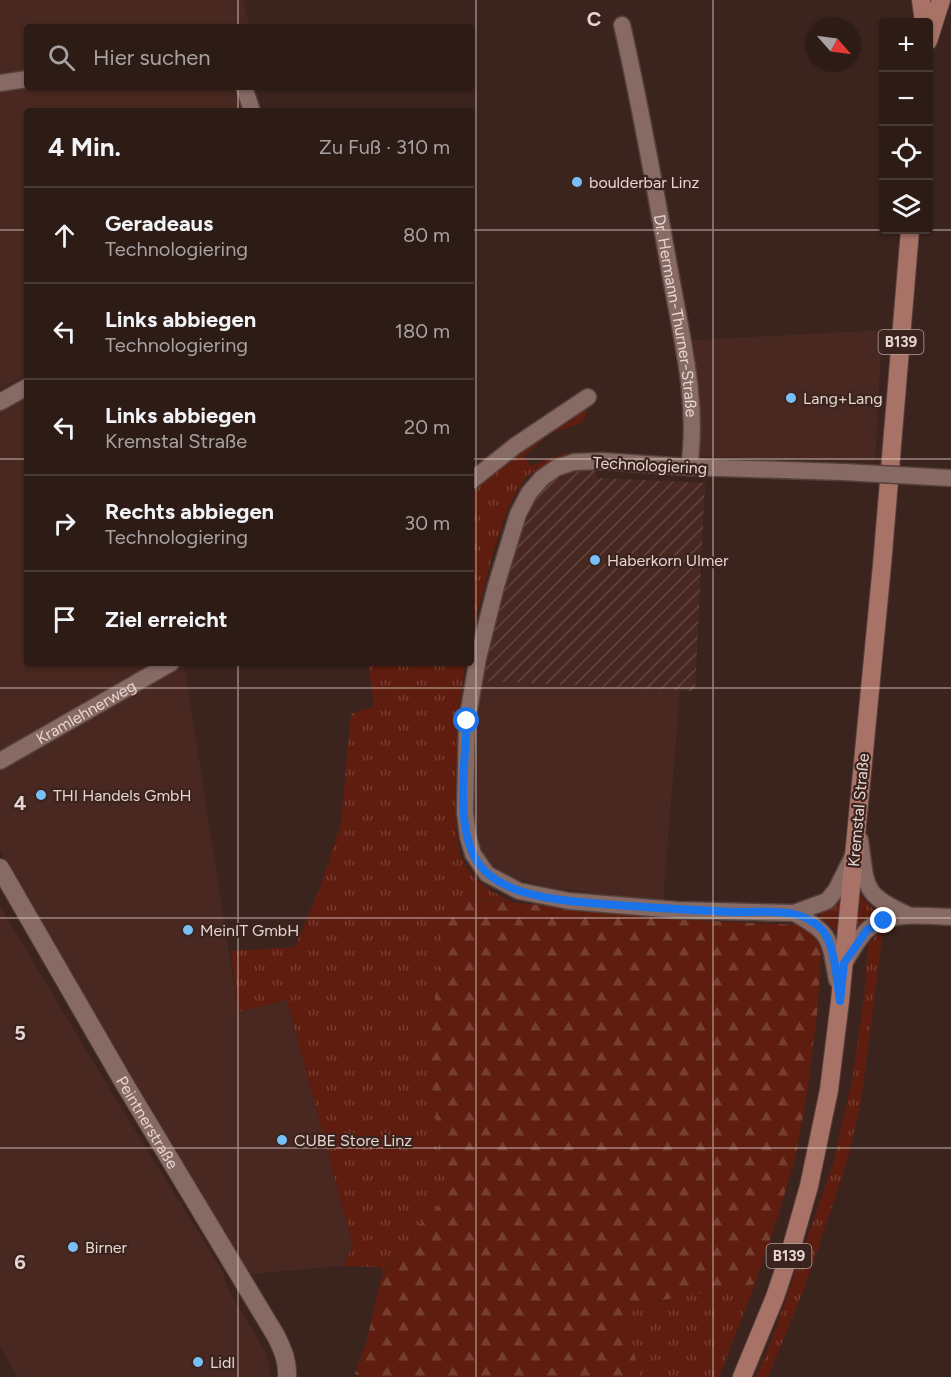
<!DOCTYPE html>
<html lang="de">
<head>
<meta charset="utf-8">
<style>
	body { margin:0; font-family:Figtree,sans-serif; background:#392823; color:#f1f3f6 }
	.controls { position:absolute; right:18px; top:18px; display:grid; overflow:hidden; border-radius:6px; box-shadow:0 2px 4px #0004 }
	.controls button { width:54px; height:54px; display:grid; place-items:center; padding:0; border:0; border-bottom:2px solid #483935; background:#2d1b16; color:#f1f3f6; font:30px sans-serif }
	.compass { position:absolute; left:807px; top:18px; width:54px; height:54px; border-radius:50%; background:#2d1b16; box-shadow:0 2px 4px #0004; rotate:118deg }
	.stop { position:absolute; width:18px; height:18px; margin:-14px; border:4px solid #1a73e8; border-radius:50%; background:#fff }
	.stop.end { background:#1a73e8; border-color:#fff; box-shadow:0 2px 6px #0008 }
	.list { margin:0; padding:0; list-style:none }
	h2 { display:flex; justify-content:space-between; align-items:center; height:78px; margin:0; padding:0 24px; font-size:26px }
	h2 small { font-size:20px; font-weight:400; color:#a7a1a1 }
	.list li { display:grid; grid-template-columns:39px 1fr auto; gap:18px; align-items:center; box-sizing:border-box; height:96px; padding:0 24px; border-top:2px solid #483935 }
	.list b { display:block; font-size:22px; white-space:nowrap }
	.list p { margin:0; font-size:20px; white-space:nowrap; color:#a7a1a1 }
	.list em { font-size:20px; font-style:normal; color:#a7a1a1 }
	.icon { flex:none; width:33px; height:33px; fill:none; stroke:currentColor; stroke-width:2; stroke-linecap:round; stroke-linejoin:round }
	.map { position:relative; flex:none; width:951px; height:1377px; overflow:hidden }
	.search { position:absolute; background:#2d1b16; box-shadow:0 2px 4px #0004; left:24px; top:24px; width:450px; height:66px; display:flex; align-items:center; gap:15px; box-sizing:border-box; padding:0 21px; border-radius:6px; color:#a7a1a1; font-size:22px }
	.panel { position:absolute; background:#2d1b16; box-shadow:0 2px 4px #0004; left:24px; top:108px; width:450px; height:558px; border-radius:6px }
	.map>svg:first-child { display:block }
</style>
</head>
<body>
<div class="map">
<svg width="951" height="1377" viewBox="0 0 951 1377">
	<defs>
		<pattern id="industrial-furrows" width="10" height="10" patternUnits="userSpaceOnUse" patternTransform="scale(1.5)"><rect width="10" height="10" fill="#482821"/><path d="M-1 1l2-2M0 10L10 0M9 11l2-2" fill="none" stroke="#624640"/></pattern>
		<pattern id="grass-tufts" width="24" height="20" patternUnits="userSpaceOnUse" patternTransform="scale(1.5)"><rect width="24" height="20" fill="#5f1d0f"/><path d="M3 7l-1-3M5 7V3M7 7l1-3M15 17l-1-3M17 17v-4M19 17l1-3" fill="none" stroke="#763d31"/></pattern>
		<pattern id="forest-firs" width="22" height="20" patternUnits="userSpaceOnUse" patternTransform="scale(1.5)"><rect width="22" height="20" fill="#5f1d0f"/><path d="M5 1l3.5 6h-7zM16 11l3.5 6h-7z" fill="#763d31"/></pattern>
	</defs>
	<rect width="100%" height="100%" fill="#3c241e"/>
	<path fill="#482821" d="M 0,0 L 243,0 L 250,27 L 27,27 L 27,87 L 238,87 L 246,111 L 27,111 L 27,375 L 0,389 Z
		M 882,330 L 875,462 L 687,456 L 676,341 Z
		M 27,396 L 27,663 L 158,663 L 0,753 L 0,411 Z
		M 179,663 L 184,663 L 238,1011 L 287,1000 L 353,1246 L 343,1266 L 249,1274 L 72,977 L 0,851 L 0,768 Z
		M 479,681 L 680,690 L 663,902 L 548,887 L 521,880 L 506,875 L 493,866 L 485,857 L 478,841 L 472,803 L 475,707 Z
		M 0,906 L 109,1088 L 223,1272 L 226,1286 L 265,1351 L 269,1363 L 270,1377 L 18,1377 L 0,1347 Z"/>
	<path fill="url(#industrial-furrows)" d="M 573,471 L 596,471 L 597,478 L 705,483 L 695,691 L 479,681 L 520,529 L 535,500 L 551,482 Z"/>
	<path fill="url(#grass-tufts)" d="M 580,408 L 587,412 L 582,423 L 551,433 L 524,456 L 531,466 L 565,453 L 584,456 L 549,462 L 526,477 L 509,505 L 494,550 L 471,635 L 471,494 L 535,439 Z
		M 368,663 L 465,663 L 457,728 L 456,831 L 460,854 L 467,868 L 477,880 L 493,892 L 513,902 L 448,896 L 428,1057 L 447,1197 L 417,1227 L 383,1274 L 381,1267 L 343,1266 L 353,1246 L 287,1000 L 238,1012 L 231,951 L 295,947 L 320,888 L 341,823 L 351,714 L 374,706 Z
		M 860,895 L 876,912 L 856,926 Z
		M 840,900 L 836,933 L 832,926 L 820,918 L 820,914 Z
		M 883,931 L 861,1102 L 847,1162 L 804,1289 L 768,1377 L 756,1377 L 771,1342 L 833,1164 L 853,1076 L 864,997 L 868,945 L 875,937 Z
		M 755,1284 L 719,1377 L 640,1377 L 623,1307 Z"/>
	<path fill="url(#forest-firs)" d="M 447,896 L 689,920 L 799,925 L 817,937 L 821,952 L 820,973 L 817,1014 L 807,1094 L 796,1154 L 778,1216 L 755,1284 L 623,1307 L 640,1377 L 364,1377 L 355,1374 L 367,1340 L 381,1279 L 417,1227 L 447,1197 L 428,1057 Z"/>
	<g fill="none" stroke-linecap="round" stroke-linejoin="round">
		<defs>
			<g id="street">
				<path id="s1" d="M 622,25 C 641,107 655,189 670,272 C 681,335 699,403 689,467"/>
				<path d="M 0,83 L 27,79"/>
				<path d="M 244,87 L 252,111"/>
				<path d="M 0,402 L 27,387"/>
				<path d="M 843,472 L 689,467 L 602,461 L 574,462 L 556,468 L 542,478 L 529,493 L 518,514 L 496,586 L 478,658 L 467,721 L 465,812 L 468,837 L 473,854 L 487,874 L 519,891 L 569,901 L 677,910 L 794,913 L 827,901 L 836,890 L 853,856"/>
				<path d="M 471,481 L 515,446 L 588,397"/>
				<path id="s2" d="M 0,761 L 171,663"/>
				<path d="M 860,840 C 867,889 862,894 908,915"/>
				<path d="M 794,913 C 833,934 829,939 837,980"/>
				<path d="M 844,963 C 851,952 857,941 865,932 C 886,910 924,916 951,917"/>
			</g>
			<g id="secondary">
				<path id="s3" d="M 0,868 L 124,1083 L 276,1336 C 283,1350 288,1362 287,1377"/>
			</g>
			<path id="primary" d="M 921,0 L 924,22
				M 928,41 L 941,0
				M 742,1377 L 775,1297 L 792,1246 L 809,1186 L 829,1090 L 840,1001 L 882,565 L 910,230"/>
		</defs>
		<use href="#street" stroke="#55403c" stroke-width="19"/>
		<use href="#secondary" stroke="#55403c" stroke-width="20"/>
		<use href="#primary" stroke="#55403c" stroke-width="20"/>
		<use href="#street" stroke="#886a64" stroke-width="16"/>
		<use href="#secondary" stroke="#886a64" stroke-width="18"/>
		<use href="#primary" stroke="#a97266" stroke-width="18"/>
		<defs>
			<path id="street-bridge" d="M 843,472 L 951,478"/>
		</defs>
		<use href="#street-bridge" stroke="#55403c" stroke-width="19" stroke-linecap="butt"/>
		<use href="#street-bridge" stroke="#886a64" stroke-width="16"/>
	</g>
	<g fill="none" stroke-linecap="round" stroke-linejoin="round">
		<path stroke="#1a73e8" stroke-width="8" d="M 467,721 C 465,761 456,820 474,856 C 483,874 502,885 520,891 C 551,901 583,902 615,905 C 654,908 693,910 733,912 C 763,913 801,905 823,931 C 835,945 837,982 840,1001 L 844,963 L 867,930 L 884,921"/>
	</g>
	<path fill="none" stroke="#e6d5d1" stroke-width="1.5" stroke-opacity="0.55" d="M 238,0 L 238,27M 476,0 L 476,1377M 713,0 L 713,1377M 238,87 L 238,111M 0,230 L 27,230M 471,230 L 884,230M 884,230 L 928,230M 928,230 L 951,230M 0,459 L 27,459M 471,459 L 951,459M 238,663 L 238,1377M 0,688 L 951,688M 0,918 L 951,918M 0,1148 L 951,1148"/>
	<g fill="#77bff7" stroke="#3c241e" stroke-width="2">
		<circle cx="577" cy="182" r="6"/>
		<circle cx="791" cy="398" r="6"/>
		<circle cx="595" cy="560" r="6"/>
		<circle cx="41" cy="795" r="6"/>
		<circle cx="188" cy="930" r="6"/>
		<circle cx="282" cy="1140" r="6"/>
		<circle cx="73" cy="1247" r="6"/>
		<circle cx="198" cy="1362" r="6"/>
	</g>
	<g text-anchor="middle" stroke-width="4.5" stroke-linejoin="round" paint-order="stroke">
		<g fill="#3c241e" stroke="#b3a09b" stroke-width="1.5">
			<rect x="878.5" y="330" width="45" height="24" rx="4.5"/>
			<rect x="766.5" y="1244" width="45" height="24" rx="4.5"/>
		</g>
		<g font-size="15" font-weight="bold" fill="#e6d5d1">
			<text x="901" y="347">B139</text>
			<text x="789" y="1261">B139</text>
		</g>
		<g font-size="16" fill="#e6d5d1" stroke="#3c241e" text-anchor="start">
			<text x="589" y="188">boulderbar Linz</text>
			<text x="803" y="404">Lang+Lang</text>
			<text x="607" y="566">Haberkorn Ulmer</text>
			<text x="53" y="801">THI Handels GmbH</text>
			<text x="200" y="936">MeinIT GmbH</text>
			<text x="294" y="1146">CUBE Store Linz</text>
			<text x="85" y="1253">Birner</text>
			<text x="210" y="1368">Lidl</text>
		</g>
		<g font-size="16" fill="#e6d5d1" stroke="#3c241e">
			<text dy="6" stroke="none"><textPath href="#s1" startOffset="296">Dr. Hermann-Thurner-Straße</textPath></text>
			<text transform="translate(650 465) rotate(3)" y="6">Technologiering</text>
			<text dy="6" stroke="none"><textPath href="#s2" startOffset="99">Kramlehnerweg</textPath></text>
			<text transform="translate(858 810) rotate(-85)" y="6">Kremstal Straße</text>
			<text dy="6" stroke="none"><textPath href="#s3" startOffset="294">Peintnerstraße</textPath></text>
		</g>
	</g>
	<g font-size="20" text-anchor="middle" font-weight="bold" fill="#e6d5d1" stroke="#3c241e" stroke-width="4.5" stroke-linejoin="round" paint-order="stroke">
		<text x="594" y="26">C</text>
		<text x="20" y="810">4</text>
		<text x="20" y="1040">5</text>
		<text x="20" y="1269">6</text>
	</g>
</svg>
<div class="controls">
<button>+</button>
<button>−</button>
<button><svg class="icon" aria-label="locate" viewBox="0 0 24 24"><circle cx="12" cy="12" r="6"/><path d="M12 2v4M12 18v4M2 12h4M18 12h4"/></svg></button>
<button><svg class="icon" aria-label="layers" viewBox="0 0 24 24"><path d="M12 4l9 5-9 5-9-5zM3 14l9 5 9-5"/></svg></button>
</div>
<svg class="compass" viewBox="-18 -18 36 36"><path d="M0-13l5 13h-10z" fill="#e53935"/><path d="M0 13l5-13h-10z" fill="#a7a1a1"/></svg>
<div class="stop" style="left:467px;top:721px"></div>
<div class="stop end" style="left:884px;top:921px"></div>
<div class="search"><svg class="icon" aria-label="search" viewBox="0 0 24 24"><circle cx="10" cy="10" r="6"/><path d="M15 15l6 6"/></svg>Hier suchen</div>
<section class="panel">
<h2>4 Min.<small>Zu Fuß · 310 m</small></h2>
<ul class="list">
<li><svg class="icon" aria-label="ahead" viewBox="0 0 24 24"><path d="M12 20V5M6 11l6-6 6 6"/></svg><div><b>Geradeaus</b><p>Technologiering</p></div><em>80 m</em></li>
<li><svg class="icon" aria-label="left" viewBox="0 0 24 24"><path d="M17 20v-9H6M10 6l-5 5 5 5"/></svg><div><b>Links abbiegen</b><p>Technologiering</p></div><em>180 m</em></li>
<li><svg class="icon" aria-label="left" viewBox="0 0 24 24"><path d="M17 20v-9H6M10 6l-5 5 5 5"/></svg><div><b>Links abbiegen</b><p>Kremstal Straße</p></div><em>20 m</em></li>
<li><svg class="icon" aria-label="right" viewBox="0 0 24 24"><path d="M7 20v-9h11M14 6l5 5-5 5"/></svg><div><b>Rechts abbiegen</b><p>Technologiering</p></div><em>30 m</em></li>
<li><svg class="icon" aria-label="arrive" viewBox="0 0 24 24"><path d="M6 21V4h12l-3 4 3 4H6"/></svg><div><b>Ziel erreicht</b></div></li>
</ul>
</section>
</div>
</body>
</html>
